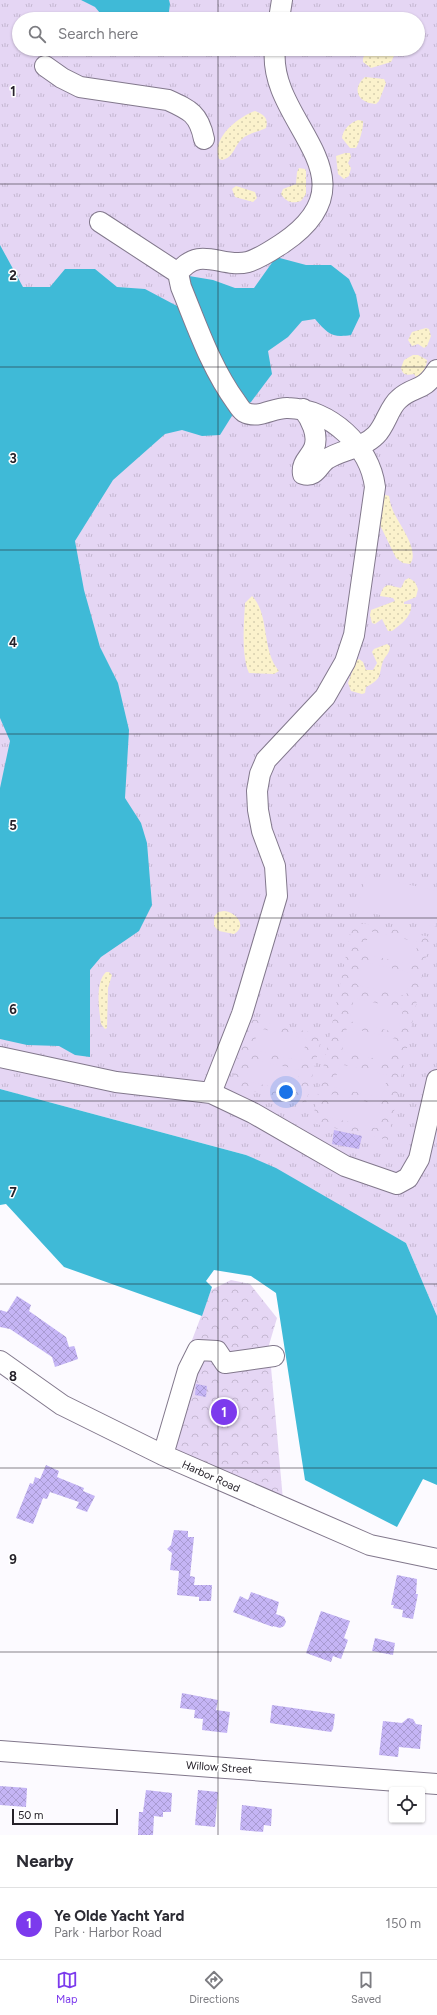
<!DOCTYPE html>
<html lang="en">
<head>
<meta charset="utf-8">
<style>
	body { margin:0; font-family:Figtree,sans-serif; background:#f7f7f7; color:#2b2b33 }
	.controls { position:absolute; right:12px; bottom:12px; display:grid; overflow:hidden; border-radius:4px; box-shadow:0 1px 3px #0004 }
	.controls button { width:36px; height:36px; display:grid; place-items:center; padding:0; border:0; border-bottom:1px solid #e1e1e2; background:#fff; color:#2b2b33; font:20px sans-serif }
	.scale { position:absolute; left:12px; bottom:10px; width:106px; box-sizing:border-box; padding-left:4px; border:2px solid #252129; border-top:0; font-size:11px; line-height:14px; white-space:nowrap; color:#252129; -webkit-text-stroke:3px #fff; paint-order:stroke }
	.you { position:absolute; left:286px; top:1092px; width:14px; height:14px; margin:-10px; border:3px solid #fff; border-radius:50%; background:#1a73e8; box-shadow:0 0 0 6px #1a73e833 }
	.badge { display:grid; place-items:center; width:26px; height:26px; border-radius:50%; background:#7c3aed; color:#fff; font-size:13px; font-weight:700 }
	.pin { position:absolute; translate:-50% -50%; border:2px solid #fff; box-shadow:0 1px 4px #0006 }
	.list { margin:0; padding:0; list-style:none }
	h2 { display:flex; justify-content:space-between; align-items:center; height:52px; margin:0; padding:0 16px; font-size:17px }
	h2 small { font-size:13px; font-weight:400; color:#7c7c81 }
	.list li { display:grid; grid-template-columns:26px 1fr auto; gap:12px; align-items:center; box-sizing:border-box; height:72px; padding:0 16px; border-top:1px solid #e1e1e2 }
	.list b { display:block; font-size:15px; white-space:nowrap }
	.list p { margin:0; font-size:13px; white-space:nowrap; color:#7c7c81 }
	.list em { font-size:13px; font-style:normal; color:#7c7c81 }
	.icon { flex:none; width:22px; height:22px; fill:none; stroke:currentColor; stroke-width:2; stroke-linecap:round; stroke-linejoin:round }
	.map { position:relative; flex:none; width:437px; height:1835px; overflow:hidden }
	.search { position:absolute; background:#fff; box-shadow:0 1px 3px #0004; left:12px; right:12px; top:12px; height:44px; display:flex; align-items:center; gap:10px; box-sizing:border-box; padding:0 14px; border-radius:22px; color:#7c7c81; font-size:15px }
	.sheet { height:124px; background:#fff }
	nav { display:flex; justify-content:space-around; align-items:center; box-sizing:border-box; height:56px; border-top:1px solid #e1e1e2; background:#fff; font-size:11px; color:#7c7c81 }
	nav a { display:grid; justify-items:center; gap:2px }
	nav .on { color:#7c3aed }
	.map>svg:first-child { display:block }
</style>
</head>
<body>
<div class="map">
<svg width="437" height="1835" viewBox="0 0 437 1835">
	<defs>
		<pattern id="grass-tufts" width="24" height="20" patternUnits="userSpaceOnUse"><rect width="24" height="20" fill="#e5d6f4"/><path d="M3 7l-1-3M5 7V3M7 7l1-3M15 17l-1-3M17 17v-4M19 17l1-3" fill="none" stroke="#c4b7d1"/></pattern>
		<pattern id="sand-dots" width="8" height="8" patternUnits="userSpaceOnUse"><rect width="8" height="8" fill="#fbf2cc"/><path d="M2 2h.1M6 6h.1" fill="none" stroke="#d7cfaf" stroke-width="1.8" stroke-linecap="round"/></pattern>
		<pattern id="park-crowns" width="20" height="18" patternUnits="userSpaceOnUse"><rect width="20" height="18" fill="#e5d6f4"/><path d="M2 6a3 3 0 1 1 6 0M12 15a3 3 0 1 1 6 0" fill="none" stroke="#c4b7d1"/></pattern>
		<pattern id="building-cross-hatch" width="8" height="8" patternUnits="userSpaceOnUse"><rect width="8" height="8" fill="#c5b5f5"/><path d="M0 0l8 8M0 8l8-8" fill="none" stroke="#a99bd2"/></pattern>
	</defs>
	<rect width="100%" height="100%" fill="#fcfaff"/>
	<path fill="url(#grass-tufts)" fill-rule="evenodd" d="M 0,0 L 437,0 L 437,1316 L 406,1243 L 246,1155 L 0,1089 ZM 19,19 L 418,19 L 418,49 L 19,49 Z"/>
	<path fill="url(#sand-dots)" d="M 368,49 L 397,49 L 397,50 L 391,62 L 371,68 L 363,62 L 363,58 Z
		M 365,77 L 384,79 L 386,83 L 379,101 L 376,104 C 358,103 351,89 365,77 Z
		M 255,111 C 263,114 269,118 266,128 C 258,132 248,133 241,140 C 234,147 233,158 222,160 L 219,159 C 211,138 238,117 255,111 Z
		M 358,120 L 363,121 C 364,126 359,144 356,148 L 350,148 L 342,138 C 343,129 350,123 358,120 Z
		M 345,153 L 350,153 L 351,157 L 348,163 L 351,168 L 349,176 L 344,179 L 338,174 L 336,156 Z
		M 299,168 L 305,169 L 306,171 L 306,194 L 301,201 C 292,204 286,202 281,194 L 283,189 L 296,184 L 297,172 Z
		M 236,186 L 255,192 L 257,198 L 253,202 L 235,197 L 232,189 Z
		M 426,328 L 429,329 L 431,336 L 427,346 L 424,348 L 418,344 L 412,346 L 408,340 L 412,332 Z
		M 413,355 L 418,355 L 427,360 C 427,366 422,375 416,377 L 414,374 C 407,375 403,376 401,368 L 404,360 Z
		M 382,494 L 389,496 C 390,500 390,504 392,508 C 396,521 421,550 410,564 L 403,563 L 396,558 L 380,525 L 378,511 Z
		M 409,578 L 415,582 L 418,589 L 416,597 L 404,602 L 404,604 L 411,604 C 413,616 400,625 392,631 L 388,631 L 382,619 L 375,624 L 372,623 L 370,615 L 371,610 L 395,601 L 393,598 L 380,596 C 385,579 391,587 401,588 L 405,580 Z
		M 252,596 C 270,614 261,650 279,671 L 274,674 L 249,673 C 241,655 244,623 245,603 Z
		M 387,644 L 390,646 C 390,653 386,655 383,661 C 378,676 383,678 366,687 L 365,693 L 362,694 L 351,691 L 348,683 L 356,661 L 359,659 L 363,662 L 366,670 L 373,670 L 377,663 L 372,652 L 374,649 Z
		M 224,911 C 236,912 248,926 234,934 L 219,931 L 214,926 L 214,917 L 218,912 Z
		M 106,972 L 109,972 L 112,975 L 108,988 L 107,1028 L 105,1029 L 101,1024 C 99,1010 95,982 106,972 Z"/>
	<path fill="url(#park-crowns)" d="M 353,921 L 430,937 L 388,1140 L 312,1123 Z
		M 247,1018 L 322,1035 L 306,1103 L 231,1086 Z
		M 231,1280 L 250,1284 L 277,1318 L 269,1345 L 283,1500 L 163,1448 L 189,1348 L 211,1290 Z"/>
	<path fill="#e5d6f4" d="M 366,875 L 437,891 L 437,918 L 435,927 L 358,910 Z
		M 369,931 L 418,942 L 413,965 L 364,954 Z
		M 362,961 L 411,973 L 406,996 L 357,985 Z
		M 354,998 L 403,1009 L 398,1033 L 349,1021 Z
		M 347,1027 L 396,1039 L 390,1062 L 342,1051 Z
		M 258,1028 L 307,1039 L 301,1061 L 253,1050 Z
		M 251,1059 L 300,1070 L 295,1092 L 246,1081 Z
		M 339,1064 L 388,1075 L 382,1098 L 334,1087 Z
		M 332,1094 L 381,1105 L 376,1128 L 327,1117 Z"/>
	<path fill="#3fbad7" d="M 81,0 L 169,0 L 170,4 L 168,19 L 105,19 L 95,7 Z
		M 0,245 L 23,287 L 50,287 L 65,269 L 95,269 L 117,287 L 145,289 L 177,306 L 184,291 L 189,276 L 213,280 L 235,288 L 254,288 L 276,257 L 306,265 L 331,265 L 349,279 L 356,295 L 360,316 L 351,335 C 332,338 328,334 315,319 L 302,321 L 288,337 L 268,351 L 272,374 L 251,402 L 235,411 L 220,435 L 202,436 L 182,430 L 165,434 L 113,480 L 75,541 L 84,590 L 100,647 L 118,683 L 129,730 L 125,798 L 141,823 L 147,843 L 152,905 L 139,931 L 101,957 L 90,970 L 90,1057 L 75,1055 L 59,1046 L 27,1045 L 0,1039 L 0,788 L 10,741 L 0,718 Z
		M 0,1089 L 246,1155 L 276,1168 L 406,1243 L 437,1316 L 437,1485 L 423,1479 L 397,1527 L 305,1480 L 276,1293 L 251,1276 L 214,1270 L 206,1281 L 212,1287 L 202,1316 L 64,1267 L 6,1204 L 0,1205 Z"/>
	<path fill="url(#building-cross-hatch)" d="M 334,1130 L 362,1136 L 359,1149 L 332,1144 Z
		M 17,1296 L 31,1305 L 29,1311 L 66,1337 L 69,1347 L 74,1346 L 75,1348 L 78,1359 L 55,1367 L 52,1357 L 10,1329 L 0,1327 L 0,1310 L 7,1312 Z
		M 196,1384 L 207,1386 L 206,1397 L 195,1395 Z
		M 46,1465 L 59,1471 L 57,1477 L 84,1488 L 83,1491 L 95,1496 L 87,1512 L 76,1508 L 79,1502 L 50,1492 L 47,1499 L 43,1498 L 33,1524 L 16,1518 L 30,1483 L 33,1484 L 35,1477 L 40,1479 Z
		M 174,1530 L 188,1531 L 188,1537 L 194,1537 L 190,1576 L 195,1577 L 194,1585 L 212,1585 L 211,1601 L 199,1601 L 199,1597 L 177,1595 L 179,1571 L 170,1570 L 172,1553 L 167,1549 L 171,1545 Z
		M 397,1575 L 417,1579 L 416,1594 L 418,1594 L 413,1619 L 402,1617 L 403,1610 L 393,1608 L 394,1605 L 391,1605 Z
		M 251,1592 L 279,1602 L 276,1614 L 284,1617 L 286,1622 L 284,1626 L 280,1628 L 273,1626 L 273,1627 L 233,1612 L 240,1596 L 248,1600 Z
		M 321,1611 L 350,1621 L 344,1638 L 348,1640 L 341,1659 L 333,1656 L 331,1662 L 306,1653 Z
		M 375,1638 L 395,1643 L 393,1655 L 372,1651 Z
		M 182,1693 L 218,1700 L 216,1710 L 230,1712 L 227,1733 L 202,1730 L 203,1719 L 194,1718 L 195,1710 L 180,1708 Z
		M 272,1705 L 335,1714 L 333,1729 L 331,1732 L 270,1723 Z
		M 408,1718 L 413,1719 L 416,1724 L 422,1725 L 420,1749 L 399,1747 L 398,1757 L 379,1755 L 383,1721 L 402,1723 Z
		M 0,1786 L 27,1788 L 26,1807 L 0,1805 Z
		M 146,1790 L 172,1793 L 171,1812 L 163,1812 L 163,1817 L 154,1816 L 153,1835 L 138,1835 L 139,1812 L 143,1812 Z
		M 198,1790 L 218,1792 L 215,1827 L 195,1825 Z
		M 242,1805 L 272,1809 L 271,1826 L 264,1825 L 263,1832 L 240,1830 Z"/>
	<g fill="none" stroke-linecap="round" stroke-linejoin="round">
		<defs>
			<path id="minor" d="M 279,19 L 282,0
				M 45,66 L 62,78 L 80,87 L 168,100 C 190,110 199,114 204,139
				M 100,222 L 178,273 L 181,287 C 197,326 211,368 236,402 C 238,405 241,410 244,412 C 259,420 273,407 288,408 C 330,409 370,446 375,487 L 354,635 L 345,662 L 325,697 L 266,760 L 260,774 L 257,791 L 258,810 L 262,831 L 275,866 L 277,896 L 242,1014 L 211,1093
				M 178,273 C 200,244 221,269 248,262 C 261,258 272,250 283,243 C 380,177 267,123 275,49
				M 303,409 C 311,419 319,435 314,448 C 310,458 301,462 303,474 C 316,478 318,465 327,459 C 343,449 362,449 376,435 C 386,425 389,407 399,399 C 414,385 423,393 437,370
				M 0,1057 L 116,1082 L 211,1093 L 253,1113 L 345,1166 L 397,1184 L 408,1178 L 419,1159 L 437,1080
				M 0,1361 L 62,1405 L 163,1455 L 370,1545 L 437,1559
				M 163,1455 L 188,1370 L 198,1350 L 217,1351 L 225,1363 L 274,1356
				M 0,1751 L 437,1784"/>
		</defs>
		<use href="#minor" stroke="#82788c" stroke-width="22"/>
		<use href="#minor" stroke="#fff" stroke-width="20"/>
	</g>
	<path fill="none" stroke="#252129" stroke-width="1" stroke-opacity="0.55" d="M 218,0 L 218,19M 218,49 L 218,1835M 0,184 L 437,184M 0,367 L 437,367M 0,550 L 437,550M 0,734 L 437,734M 0,918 L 437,918M 0,1101 L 437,1101M 0,1284 L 437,1284M 0,1468 L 437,1468M 0,1652 L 437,1652"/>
	<g text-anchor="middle" stroke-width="3" stroke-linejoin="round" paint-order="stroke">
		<g font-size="11" fill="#252129" stroke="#fff">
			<text transform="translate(211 1476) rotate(24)" y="4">Harbor Road</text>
			<text transform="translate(219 1767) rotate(4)" y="4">Willow Street</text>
		</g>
	</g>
	<g font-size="13" text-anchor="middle" font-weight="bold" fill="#252129" stroke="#fff" stroke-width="3" stroke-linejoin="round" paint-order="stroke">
		<text x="13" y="96">1</text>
		<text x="13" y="280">2</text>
		<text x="13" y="463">3</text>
		<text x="13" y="647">4</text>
		<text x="13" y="830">5</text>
		<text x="13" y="1014">6</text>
		<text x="13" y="1197">7</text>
		<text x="13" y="1381">8</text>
		<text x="13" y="1564">9</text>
	</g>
</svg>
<div class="controls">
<button><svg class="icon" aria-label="locate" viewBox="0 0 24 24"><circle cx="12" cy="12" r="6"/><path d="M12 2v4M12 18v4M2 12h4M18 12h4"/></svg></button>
</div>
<div class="scale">50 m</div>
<div class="you"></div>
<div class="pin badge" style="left:224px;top:1412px">1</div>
<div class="search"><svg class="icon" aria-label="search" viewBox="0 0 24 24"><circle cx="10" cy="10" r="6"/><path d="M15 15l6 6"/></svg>Search here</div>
</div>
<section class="sheet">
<h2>Nearby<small></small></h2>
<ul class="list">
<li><span class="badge">1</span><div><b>Ye Olde Yacht Yard</b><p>Park · Harbor Road</p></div><em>150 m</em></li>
</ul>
</section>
<nav>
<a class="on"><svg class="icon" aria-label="map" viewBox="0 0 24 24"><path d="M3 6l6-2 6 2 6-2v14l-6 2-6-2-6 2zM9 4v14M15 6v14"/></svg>Map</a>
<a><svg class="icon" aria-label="directions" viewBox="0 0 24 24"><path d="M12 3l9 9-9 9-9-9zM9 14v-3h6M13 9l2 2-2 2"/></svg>Directions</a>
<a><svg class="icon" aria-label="saved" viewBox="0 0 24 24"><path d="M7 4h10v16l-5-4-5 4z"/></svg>Saved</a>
</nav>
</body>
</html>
